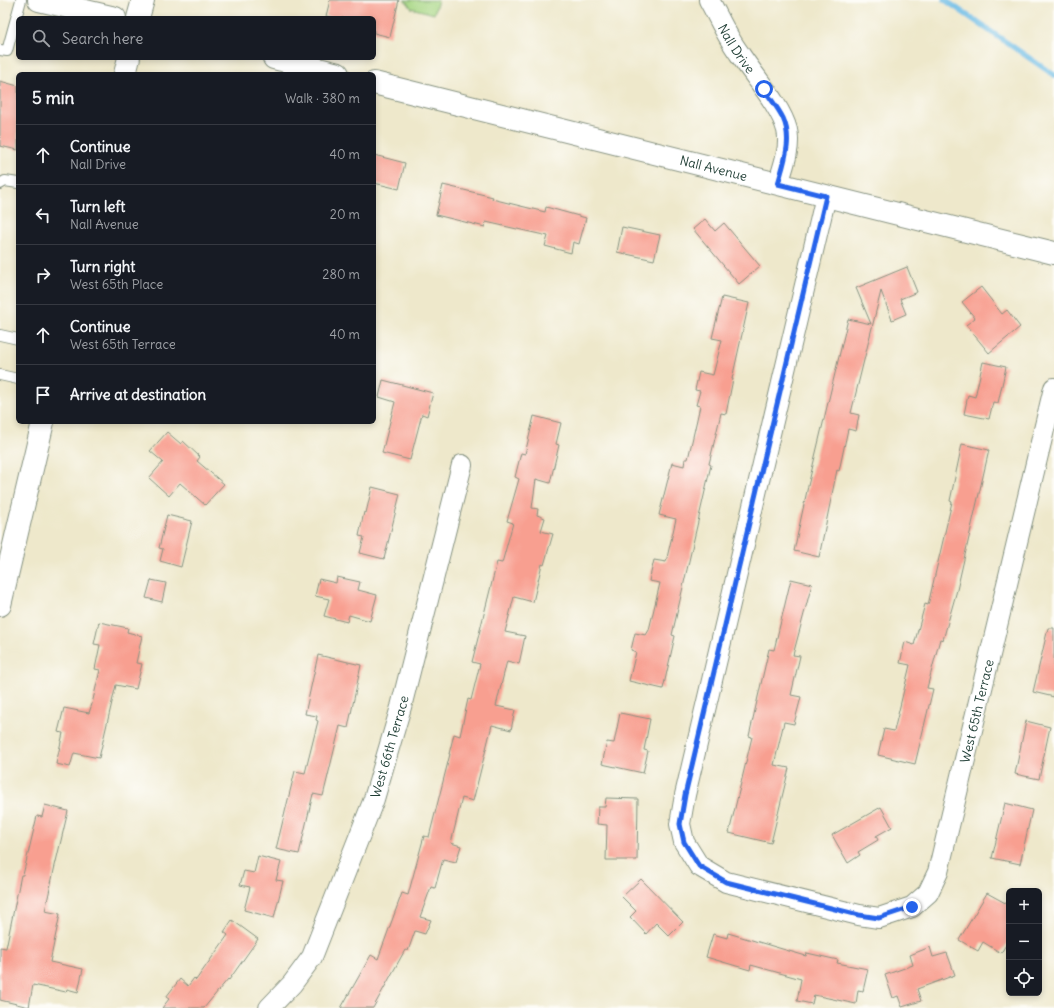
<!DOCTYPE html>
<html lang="en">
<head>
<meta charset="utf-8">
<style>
	body { margin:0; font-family:Delius,sans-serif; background:#20242c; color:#f1f3f6 }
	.controls { position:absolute; right:12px; bottom:12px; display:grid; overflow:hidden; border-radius:6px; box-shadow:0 2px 6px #0003 }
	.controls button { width:36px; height:36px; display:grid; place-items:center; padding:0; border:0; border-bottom:1px solid #363941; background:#171b24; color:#f1f3f6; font:20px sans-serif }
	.stop { position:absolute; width:12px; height:12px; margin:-9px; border:3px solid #2563eb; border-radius:50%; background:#fff }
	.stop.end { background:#2563eb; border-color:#fff; box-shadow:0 1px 4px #0008 }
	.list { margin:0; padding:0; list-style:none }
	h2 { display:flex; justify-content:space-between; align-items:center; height:52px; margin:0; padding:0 16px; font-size:17px }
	h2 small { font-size:13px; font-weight:400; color:#9ea1a6 }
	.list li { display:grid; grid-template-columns:26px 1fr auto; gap:12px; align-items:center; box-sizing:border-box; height:60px; padding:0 16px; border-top:1px solid #363941 }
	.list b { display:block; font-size:15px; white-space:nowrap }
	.list p { margin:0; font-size:13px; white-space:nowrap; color:#9ea1a6 }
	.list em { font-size:13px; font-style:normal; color:#9ea1a6 }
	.icon { flex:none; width:22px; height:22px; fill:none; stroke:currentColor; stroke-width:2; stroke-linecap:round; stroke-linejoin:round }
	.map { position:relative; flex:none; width:1054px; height:1008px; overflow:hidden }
	.search { position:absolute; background:#171b24; box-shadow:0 2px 6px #0003; left:16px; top:16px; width:360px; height:44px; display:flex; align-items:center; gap:10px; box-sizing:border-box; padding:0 14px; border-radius:6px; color:#9ea1a6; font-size:15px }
	.panel { position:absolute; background:#171b24; box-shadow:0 2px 6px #0003; left:16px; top:72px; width:360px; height:352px; border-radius:6px }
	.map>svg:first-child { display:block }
</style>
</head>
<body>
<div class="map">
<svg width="1054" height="1008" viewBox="0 0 1054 1008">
	<rect width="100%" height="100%" fill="#fdfcf7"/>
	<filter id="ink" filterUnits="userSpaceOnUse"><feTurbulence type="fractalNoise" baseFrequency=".025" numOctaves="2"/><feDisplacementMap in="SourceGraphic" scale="8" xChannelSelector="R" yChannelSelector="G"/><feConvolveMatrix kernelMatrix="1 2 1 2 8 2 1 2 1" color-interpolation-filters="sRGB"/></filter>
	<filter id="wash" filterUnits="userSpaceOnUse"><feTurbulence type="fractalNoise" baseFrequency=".012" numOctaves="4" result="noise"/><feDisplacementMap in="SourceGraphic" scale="16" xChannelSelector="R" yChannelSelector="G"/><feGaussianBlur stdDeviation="0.9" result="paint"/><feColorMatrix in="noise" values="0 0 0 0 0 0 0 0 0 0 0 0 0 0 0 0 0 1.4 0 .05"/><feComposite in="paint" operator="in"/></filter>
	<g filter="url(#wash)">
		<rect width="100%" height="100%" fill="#eee8cb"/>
		<path fill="#a8d785" stroke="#648a5c" d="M 404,0 L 438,0 L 434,14 L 411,8 L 408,3 Z"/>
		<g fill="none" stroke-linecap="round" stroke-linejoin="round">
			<path stroke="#6abbe5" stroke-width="5.5" d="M 945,0 L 1054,75"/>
		</g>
		<g id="blocks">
			<path fill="#f89f90" d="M 330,0 L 399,0 L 390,37 L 374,33 L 374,18 L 335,18 L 326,16 Z
				M 0,81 L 18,86 L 18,150 L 0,146 Z
				M 374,155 L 405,163 L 399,189 L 374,183 Z
				M 443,185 L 493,197 L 492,199 L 545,212 L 546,207 L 586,218 L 579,244 L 573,242 L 571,253 L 545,246 L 548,236 L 486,222 L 485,227 L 436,215 Z
				M 705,219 L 715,231 L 724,223 L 760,266 L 739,284 L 693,229 Z
				M 622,227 L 660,235 L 654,260 L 617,252 Z
				M 907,267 L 917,292 L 900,299 L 906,314 L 892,320 L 881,291 L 851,413 L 859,415 L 856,431 L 848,429 L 839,471 L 837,470 L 819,557 L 794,551 L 808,486 L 848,319 L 871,324 L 856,288 Z
				M 981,287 L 1002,314 L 1007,310 L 1020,327 L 989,353 L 966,325 L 975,318 L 962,302 Z
				M 722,297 L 749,303 L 732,379 L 733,379 L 726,414 L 721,413 L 709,464 L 711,465 L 672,635 L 675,636 L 663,689 L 629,681 L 636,652 L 631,650 L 635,633 L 646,635 L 649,630 L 660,583 L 649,581 L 654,560 L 666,562 L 676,519 L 659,515 L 672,463 L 684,466 L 685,459 L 688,459 L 700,406 L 696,405 L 700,391 L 695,390 L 699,372 L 713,375 L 722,340 L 712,338 Z
				M 983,362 L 1006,367 L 998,403 L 993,402 L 989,419 L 964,414 L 968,395 L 975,397 Z
				M 383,380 L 433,393 L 427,416 L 422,414 L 410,460 L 382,453 L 395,402 L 379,397 Z
				M 534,416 L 561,423 L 556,444 L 559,445 L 550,483 L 536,479 L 532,508 L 538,509 L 537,515 L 545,518 L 541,531 L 553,534 L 544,565 L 542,564 L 533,602 L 514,597 L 505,632 L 525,636 L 519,664 L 507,661 L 496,706 L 515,710 L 511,730 L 492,725 L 473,801 L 462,798 L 451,843 L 461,846 L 456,862 L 443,859 L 435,888 L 431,887 L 420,917 L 431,920 L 425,934 L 415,931 L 408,951 L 405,950 L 373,1008 L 341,1008 L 371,955 L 378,959 L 402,893 L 408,895 L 424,836 L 429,837 L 450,754 L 449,754 L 454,734 L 460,736 L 468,699 L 471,700 L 480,664 L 472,662 L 497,562 L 502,563 L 513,523 L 507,521 L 519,479 L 515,477 L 521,453 L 525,454 Z
				M 167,432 L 181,444 L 183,441 L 200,457 L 197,461 L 224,484 L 205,505 L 180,483 L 169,496 L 149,478 L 163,462 L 150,451 Z
				M 962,444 L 989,450 L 957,590 L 943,640 L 940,639 L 927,688 L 933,689 L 915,764 L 878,755 L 884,729 L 894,731 L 910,665 L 900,663 L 905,642 L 914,645 L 925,604 L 928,605 L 952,502 L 950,501 Z
				M 372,487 L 400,494 L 384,559 L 360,553 L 364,537 L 359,536 L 364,512 L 366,513 Z
				M 167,515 L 192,521 L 181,567 L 160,561 L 163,549 L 159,548 Z
				M 337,577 L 360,582 L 358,590 L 377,595 L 370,621 L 349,615 L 347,622 L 324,616 L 329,599 L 315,596 L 319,579 L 336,583 Z
				M 791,579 L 812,584 L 793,655 L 800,656 L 791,695 L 801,697 L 794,724 L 784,722 L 774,765 L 789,768 L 771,843 L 729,833 L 752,737 L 749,736 L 769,649 L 774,650 Z
				M 151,580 L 166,583 L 162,602 L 146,598 Z
				M 99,622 L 128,628 L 127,632 L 142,636 L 136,663 L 142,664 L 136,689 L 116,685 L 99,758 L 74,753 L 70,767 L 56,764 L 63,733 L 58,732 L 64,708 L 89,713 L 92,704 L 100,670 L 95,669 L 100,645 L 94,644 Z
				M 1048,628 L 1054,628 L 1054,697 L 1033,692 Z
				M 318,655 L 361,665 L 348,728 L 340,726 L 323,796 L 313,794 L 299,854 L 276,849 L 295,771 L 305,773 L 318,721 L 316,720 L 317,716 L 305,714 Z
				M 620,713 L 650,719 L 644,750 L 648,751 L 643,773 L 602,764 L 607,742 L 614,743 Z
				M 1026,721 L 1050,727 L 1039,779 L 1015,774 Z
				M 606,798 L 638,799 L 637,860 L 606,860 L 607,825 L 597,824 L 598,807 L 605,807 Z
				M 1005,803 L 1032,810 L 1020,864 L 992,858 Z
				M 45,805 L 68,811 L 54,870 L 45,911 L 60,914 L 50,962 L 83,969 L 78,992 L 67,989 L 66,992 L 33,985 L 29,1007 L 0,1000 L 0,947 L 6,948 L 21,875 L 23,875 L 37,816 L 42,817 Z
				M 881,807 L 892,827 L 876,836 L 878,840 L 858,852 L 860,855 L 848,863 L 832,835 Z
				M 258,856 L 281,862 L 276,880 L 283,881 L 274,918 L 244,910 L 250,887 L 240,885 L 244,871 L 254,873 Z
				M 641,879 L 683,922 L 669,936 L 656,923 L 646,934 L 630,917 L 636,911 L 622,897 Z
				M 987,893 L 1009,905 L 1009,940 L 1001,953 L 983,942 L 978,951 L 959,940 Z
				M 232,920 L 258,939 L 229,980 L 228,979 L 204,1008 L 162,1008 L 169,999 L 166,997 L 180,979 L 188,986 L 194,978 L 196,980 L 228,935 L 224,932 Z
				M 728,933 L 806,956 L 807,953 L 838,960 L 837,963 L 868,969 L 863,991 L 858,990 L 856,1004 L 814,995 L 812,1004 L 797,1001 L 801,979 L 751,965 L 750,970 L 706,957 L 713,934 L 727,938 Z
				M 930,947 L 933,957 L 947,953 L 955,975 L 917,989 L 921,1001 L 902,1007 L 898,996 L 893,998 L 885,975 L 913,965 L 910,955 Z"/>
		</g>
	</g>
	<g filter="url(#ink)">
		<use href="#blocks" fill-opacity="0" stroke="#869280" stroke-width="1"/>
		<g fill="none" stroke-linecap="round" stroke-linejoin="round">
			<defs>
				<path id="lane" d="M 0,50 L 7,51 L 21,0
					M 0,184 L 5,181 L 18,183
					M 0,335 L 18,339
					M 0,375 L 18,379"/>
				<g id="street">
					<path id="s1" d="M 709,0 C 719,18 727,37 739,53 C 753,75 781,106 787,130 C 791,147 783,168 778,184"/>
					<path id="s2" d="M 826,196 L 685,795 L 680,824 L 684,842 L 699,866 L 726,882 L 859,915 L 879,918 L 912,907 L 928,893 L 938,872 L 1054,388"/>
					<path id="s3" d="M 269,1008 L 292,984 L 312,957 L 374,799 L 401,707 L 462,465"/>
				</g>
				<g id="secondary">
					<path d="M 39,0 L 115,18"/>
					<path d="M 138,18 L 143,0"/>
					<path d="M 274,58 L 338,74"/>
					<path d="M 125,74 L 129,58"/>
					<path id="s4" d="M 374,83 L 1054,253"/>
					<path d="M 0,605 L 43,422"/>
				</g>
			</defs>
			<use href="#lane" stroke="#869280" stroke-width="12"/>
			<use href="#street" stroke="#869280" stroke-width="22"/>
			<use href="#secondary" stroke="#869280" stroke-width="24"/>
			<use href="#lane" stroke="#fff" stroke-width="10"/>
			<use href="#street" stroke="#fff" stroke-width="20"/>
			<use href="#secondary" stroke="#fff" stroke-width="22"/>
		</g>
	</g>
	<g fill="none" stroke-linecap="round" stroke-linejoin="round" filter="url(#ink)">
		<path stroke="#2563eb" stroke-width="5" d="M 764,89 C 770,98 778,108 783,118 C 793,140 784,162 778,184 L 826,196 L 685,795 L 680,824 L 684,842 L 699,866 L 726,882 L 859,915 L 879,918 L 912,907"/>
	</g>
	<g text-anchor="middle" stroke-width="3.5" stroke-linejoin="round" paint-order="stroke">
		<g font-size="13" fill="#1f3d34" stroke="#fdfcf7">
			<text dy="5" stroke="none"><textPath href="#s1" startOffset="56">Nall Drive</textPath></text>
			<text dy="5" stroke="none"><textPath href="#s4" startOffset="350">Nall Avenue</textPath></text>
			<text dy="5" stroke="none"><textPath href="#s2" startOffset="1125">West 65th Terrace</textPath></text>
			<text dy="5" stroke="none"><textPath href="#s3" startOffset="291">West 66th Terrace</textPath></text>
		</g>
	</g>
</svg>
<div class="controls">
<button>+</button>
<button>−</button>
<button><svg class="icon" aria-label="locate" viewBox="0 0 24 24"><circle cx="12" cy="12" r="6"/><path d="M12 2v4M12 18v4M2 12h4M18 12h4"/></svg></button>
</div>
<div class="stop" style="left:764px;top:89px"></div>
<div class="stop end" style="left:912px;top:907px"></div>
<div class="search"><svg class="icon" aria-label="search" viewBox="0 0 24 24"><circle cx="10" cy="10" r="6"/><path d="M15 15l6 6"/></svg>Search here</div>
<section class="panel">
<h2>5 min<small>Walk · 380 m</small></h2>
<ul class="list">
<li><svg class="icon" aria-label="ahead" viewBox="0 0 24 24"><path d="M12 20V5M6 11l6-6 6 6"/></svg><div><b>Continue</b><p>Nall Drive</p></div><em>40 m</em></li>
<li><svg class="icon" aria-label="left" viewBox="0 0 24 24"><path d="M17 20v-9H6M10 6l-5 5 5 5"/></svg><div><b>Turn left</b><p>Nall Avenue</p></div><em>20 m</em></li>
<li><svg class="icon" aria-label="right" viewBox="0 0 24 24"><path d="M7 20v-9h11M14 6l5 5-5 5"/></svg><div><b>Turn right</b><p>West 65th Place</p></div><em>280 m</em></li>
<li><svg class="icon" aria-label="ahead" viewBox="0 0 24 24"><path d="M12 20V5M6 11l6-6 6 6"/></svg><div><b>Continue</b><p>West 65th Terrace</p></div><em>40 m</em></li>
<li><svg class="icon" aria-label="arrive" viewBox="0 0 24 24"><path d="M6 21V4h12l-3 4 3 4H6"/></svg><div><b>Arrive at destination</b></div></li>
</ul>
</section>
</div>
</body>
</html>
